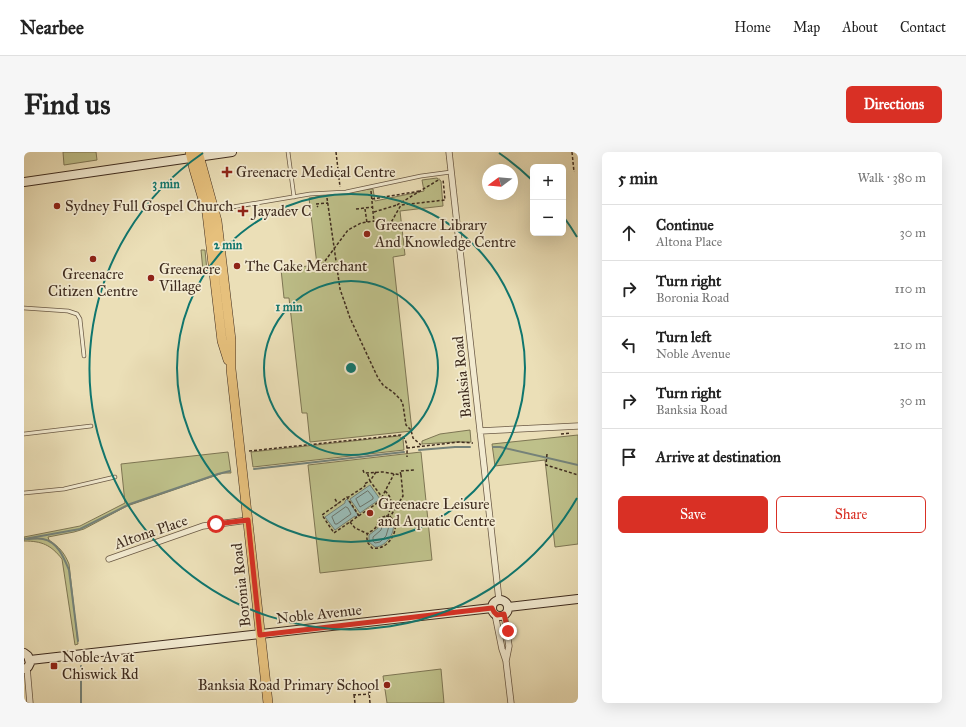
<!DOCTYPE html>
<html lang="en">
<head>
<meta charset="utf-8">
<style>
	body { margin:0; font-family:"IM FELL Great Primer",serif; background:#f6f6f6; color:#222 }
	.controls { position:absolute; right:12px; top:12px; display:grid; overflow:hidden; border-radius:6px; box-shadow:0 4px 16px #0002 }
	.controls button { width:36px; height:36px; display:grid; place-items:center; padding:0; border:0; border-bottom:1px solid #e0e0e0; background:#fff; color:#222; font:20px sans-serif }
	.compass { position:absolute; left:458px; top:12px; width:36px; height:36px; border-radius:50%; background:#fff; box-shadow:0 4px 16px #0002; rotate:254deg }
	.stop { position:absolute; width:12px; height:12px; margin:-9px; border:3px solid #d93025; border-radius:50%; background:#fff }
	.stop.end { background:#d93025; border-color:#fff; box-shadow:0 1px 4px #0008 }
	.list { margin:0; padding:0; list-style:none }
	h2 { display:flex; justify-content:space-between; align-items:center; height:52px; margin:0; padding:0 16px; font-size:17px }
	h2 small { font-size:13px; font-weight:400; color:#767676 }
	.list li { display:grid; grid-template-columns:26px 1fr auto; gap:12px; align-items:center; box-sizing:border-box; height:56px; padding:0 16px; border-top:1px solid #e0e0e0 }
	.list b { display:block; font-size:15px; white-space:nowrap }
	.list p { margin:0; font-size:13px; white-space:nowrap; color:#767676 }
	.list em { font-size:13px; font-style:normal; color:#767676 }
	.actions { display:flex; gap:8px; padding:12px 16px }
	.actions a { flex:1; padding:9px 0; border:1px solid #d93025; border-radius:6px; text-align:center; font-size:14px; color:#d93025 }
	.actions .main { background:#d93025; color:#fff }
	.icon { flex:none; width:22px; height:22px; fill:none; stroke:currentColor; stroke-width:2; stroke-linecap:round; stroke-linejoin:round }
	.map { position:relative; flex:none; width:554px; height:551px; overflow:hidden; border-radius:6px }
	header { display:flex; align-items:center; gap:24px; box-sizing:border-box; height:56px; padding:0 20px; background:#fff; border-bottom:1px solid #e0e0e0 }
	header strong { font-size:19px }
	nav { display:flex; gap:22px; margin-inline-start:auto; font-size:14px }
	.intro { display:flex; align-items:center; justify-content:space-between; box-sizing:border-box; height:96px; padding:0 24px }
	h1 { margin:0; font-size:28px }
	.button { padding:10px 18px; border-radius:6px; background:#d93025; color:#fff; font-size:14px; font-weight:700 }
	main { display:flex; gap:24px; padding:0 24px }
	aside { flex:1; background:#fff; border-radius:6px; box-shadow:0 4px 16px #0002 }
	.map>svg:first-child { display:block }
</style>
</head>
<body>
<header>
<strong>Nearbee</strong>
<nav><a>Home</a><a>Map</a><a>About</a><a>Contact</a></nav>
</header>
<div class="intro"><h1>Find us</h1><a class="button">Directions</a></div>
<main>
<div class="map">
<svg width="554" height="551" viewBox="0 0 554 551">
	<rect width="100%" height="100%" fill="#ebdfb7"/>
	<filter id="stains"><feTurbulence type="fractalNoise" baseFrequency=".005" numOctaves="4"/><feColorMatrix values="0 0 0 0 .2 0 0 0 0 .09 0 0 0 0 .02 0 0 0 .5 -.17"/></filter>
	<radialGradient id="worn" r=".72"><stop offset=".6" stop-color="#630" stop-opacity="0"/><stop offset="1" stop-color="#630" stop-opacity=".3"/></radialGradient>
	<path fill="#bec08a" stroke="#7e7654" d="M 39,0 L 72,0 L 73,8 L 40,13 Z
		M 413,26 L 417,29 L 419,54 L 376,59 L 381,103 L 369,105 L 388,279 L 286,290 L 283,261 L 278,261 L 265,146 L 260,146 L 257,117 L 293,113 L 285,46 L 346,37 L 349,37 L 351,49 L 400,39 L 398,28 Z
		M 177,98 L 181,98 L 183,119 L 179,119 Z
		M 446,278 L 447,290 L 430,290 L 398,292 L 398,289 L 416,282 Z
		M 554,283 L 554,392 L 531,395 L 521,308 L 471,314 L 468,292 Z
		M 375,284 L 379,287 L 380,298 L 229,315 L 227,300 Z
		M 204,300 L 207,321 L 199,321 L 103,354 L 60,377 L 50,380 L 24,385 L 25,388 C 35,395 40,400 45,412 L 54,492 L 51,493 L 38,407 C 27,393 18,389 0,389 L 0,385 L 56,374 L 101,351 L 97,312 Z
		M 397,300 L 408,408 L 296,421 L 284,313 Z
		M 417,517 L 420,551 L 363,551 L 359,524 Z"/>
	<path fill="#99bbb5" stroke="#758279" d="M 346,333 L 356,347 L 336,361 L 326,347 Z
		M 323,347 L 334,363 L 332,365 L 331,364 L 311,378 L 301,365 L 321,351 L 321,349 Z
		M 362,366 C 378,370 365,395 351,395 L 345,390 L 345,383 L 354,376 C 356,371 356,368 362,366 Z"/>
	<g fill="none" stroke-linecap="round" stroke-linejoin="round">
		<path stroke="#6c746a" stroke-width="1" d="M 344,339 L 349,345 L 349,347 L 336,355 L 332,347 Z
			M 322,355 L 324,356 L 327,362 L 313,372 L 311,372 L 308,365 Z
			M 362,370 L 365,374 L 362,384 L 356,390 L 351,391 L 349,389 L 349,385 L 357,378 L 359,372 Z"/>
		<path stroke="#758279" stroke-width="2" d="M 469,295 L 476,295 L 554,313
			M 395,298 L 431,295 L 446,295
			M 230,317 L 380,300
			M 0,387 L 56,377 L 106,352 L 194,322 L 206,319
			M 3,387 C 8,387 14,386 19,387 C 34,390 40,406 45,418 L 54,489
			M 57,514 L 57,551"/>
		<defs>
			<path id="lane" d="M 264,0 L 270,45
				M 191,58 L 286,42 L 322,40 L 397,24 L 427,20
				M 0,156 L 44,159 L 53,162 L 56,167 L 60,204
				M 0,282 L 67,274
				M 0,341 L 40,337 L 91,325"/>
			<path id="street" d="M 425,0 L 475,448
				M 456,279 L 554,274
				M 85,407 L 179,374 L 224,368
				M 471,462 L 478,497 L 482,509 L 487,551
				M 480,462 L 485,494 L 482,509
				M 3,516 L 6,551"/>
			<path id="secondary" d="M 0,30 L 208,0
				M468 456a8 8 0 1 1 16 0a8 8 0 1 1-16 0Z
				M 484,455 L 554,447
				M 0,501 L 4,504 L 6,511 L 4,515 L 0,517
				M 6,508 L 468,456"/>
			<path id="primary" d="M 166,0 L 170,17 L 183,61 L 198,189 L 204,208
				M 174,0 L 193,69 L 207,188 L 207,217 L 244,551"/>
		</defs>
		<use href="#lane" stroke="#6a5945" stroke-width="4.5"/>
		<use href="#street" stroke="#6a5945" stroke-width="7"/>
		<use href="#secondary" stroke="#3f2c1f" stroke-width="10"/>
		<use href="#primary" stroke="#3f2c1f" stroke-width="10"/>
		<path stroke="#3f2c1f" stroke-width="1.5" stroke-dasharray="3 2" stroke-linecap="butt" d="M 312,0 L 316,35
			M 548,0 L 550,20
			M 347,39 L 350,70
			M 303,46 L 316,137 L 326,166 L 354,226 L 359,233 L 370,241 L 377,248 L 379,253 L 382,273 L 387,278 L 389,286 L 397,293
			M 348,47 L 396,39
			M 292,52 L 304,51
			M 373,53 L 416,27
			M 293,55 L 294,54
			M 332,57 L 349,55
			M 341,57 L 343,71
			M 350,60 L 373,53
			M 365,74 L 377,53 L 421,48 L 419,27
			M 295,117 L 324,78 L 337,71 L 350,69
			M 537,282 L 547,281
			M 383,296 L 435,290 L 449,291
			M 225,299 L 377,283 C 384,288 383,297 383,305
			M 523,302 L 522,313 L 554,323
			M 339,318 L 340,321 L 359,320 L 377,323 L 379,344 L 366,365
			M 352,320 L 346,329 L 358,345 L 370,322
			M 377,323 L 376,319 L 391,318
			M 361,339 C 370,347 367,354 364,364
			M 323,346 L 341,334 L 340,332 L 346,329 L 343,320
			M 311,347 L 314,352
			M 374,353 L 380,355
			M 335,364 L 323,345 L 298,363 L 310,381 L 359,347 L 358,345
			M 362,364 C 381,366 368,400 348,396 L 344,391 C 340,378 347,382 352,375 C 354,373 354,369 356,366 Z
			M 326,370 L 331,376 L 344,382
			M 330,542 L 330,543 L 345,542
			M 330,543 L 331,551
			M 346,551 L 345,540 L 348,540"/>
		<use href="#lane" stroke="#f2ead0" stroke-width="3"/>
		<use href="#street" stroke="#f2ead0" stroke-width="5.5"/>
		<use href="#secondary" stroke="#f2ead0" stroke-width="8"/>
		<use href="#primary" stroke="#e6c07c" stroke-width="9"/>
	</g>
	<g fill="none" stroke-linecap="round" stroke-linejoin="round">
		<path stroke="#d93025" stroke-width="5" d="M 192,372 L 224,368 L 236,483 L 468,456 L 470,460 L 473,463 L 480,462 L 484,479"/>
	</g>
	<g fill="none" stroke="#0f766e" stroke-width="2">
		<circle cx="327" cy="216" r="87"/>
		<circle cx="327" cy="216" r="174"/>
		<path d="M553 346A261 261 0 1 1 179 1M475 1A261 261 0 0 1 508 28M539 64A261 261 0 0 1 553 85"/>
	</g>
	<g fill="#8f2418" stroke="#f2ead0" stroke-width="1.5">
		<path d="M201 14h4v4h4v4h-4v4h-4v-4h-4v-4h4z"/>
		<circle cx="33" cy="54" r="4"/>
		<path d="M217 53h4v4h4v4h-4v4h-4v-4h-4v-4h4z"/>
		<circle cx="343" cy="82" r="4"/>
		<circle cx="69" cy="107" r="4"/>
		<circle cx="213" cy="114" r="4"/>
		<circle cx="127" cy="126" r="4"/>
		<circle cx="346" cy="361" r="4"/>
		<rect x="26" y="510" width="8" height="8" rx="2"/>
		<circle cx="363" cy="533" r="4"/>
	</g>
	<g text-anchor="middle" stroke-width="3.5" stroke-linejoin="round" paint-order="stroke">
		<g font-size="15" fill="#3f2c1f" stroke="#f2ead0" text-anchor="start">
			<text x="212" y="25">Greenacre Medical Centre</text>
			<text x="41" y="59">Sydney Full Gospel Church</text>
			<text x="228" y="64">Jayadev C</text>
			<text x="351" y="78">Greenacre Library<tspan x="351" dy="17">And Knowledge Centre</tspan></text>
			<text x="221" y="119">The Cake Merchant</text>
			<text x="135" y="122">Greenacre<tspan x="135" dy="17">Village</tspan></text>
			<text x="69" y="127" text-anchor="middle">Greenacre<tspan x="69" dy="17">Citizen Centre</tspan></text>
			<text x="354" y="357">Greenacre Leisure<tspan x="354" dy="17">and Aquatic Centre</tspan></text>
			<text x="38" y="510">Noble Av at<tspan x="38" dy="17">Chiswick Rd</tspan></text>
			<text x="355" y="538" text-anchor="end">Banksia Road Primary School</text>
		</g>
		<g font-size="15" fill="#3f2c1f" stroke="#f2ead0">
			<text transform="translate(438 225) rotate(-96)" y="5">Banksia Road</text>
			<text transform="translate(127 380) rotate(-19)" y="5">Altona Place</text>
			<text transform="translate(217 433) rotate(-96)" y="5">Boronia Road</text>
			<text transform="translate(295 462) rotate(-6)" y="5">Noble Avenue</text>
		</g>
	</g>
	<circle cx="327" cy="216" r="6" fill="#0f766e" stroke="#f2ead0" stroke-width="2"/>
	<g font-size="12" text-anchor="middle" font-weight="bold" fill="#0f766e" stroke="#f2ead0" stroke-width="3.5" stroke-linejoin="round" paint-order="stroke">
		<text x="142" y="36">3 min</text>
		<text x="204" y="97">2 min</text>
		<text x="265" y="159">1 min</text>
	</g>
	<rect width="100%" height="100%" filter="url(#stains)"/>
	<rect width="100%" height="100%" fill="url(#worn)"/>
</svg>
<div class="controls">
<button>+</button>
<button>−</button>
</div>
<svg class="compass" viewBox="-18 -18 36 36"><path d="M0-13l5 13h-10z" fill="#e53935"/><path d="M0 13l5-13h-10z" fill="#767676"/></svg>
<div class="stop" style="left:192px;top:372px"></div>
<div class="stop end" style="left:484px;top:479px"></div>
</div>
<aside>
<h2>5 min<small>Walk · 380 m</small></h2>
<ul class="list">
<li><svg class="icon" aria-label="ahead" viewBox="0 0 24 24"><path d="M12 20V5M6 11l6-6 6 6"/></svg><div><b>Continue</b><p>Altona Place</p></div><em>30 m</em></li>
<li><svg class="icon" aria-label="right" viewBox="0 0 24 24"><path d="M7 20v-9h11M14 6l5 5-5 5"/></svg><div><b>Turn right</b><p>Boronia Road</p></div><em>110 m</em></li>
<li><svg class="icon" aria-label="left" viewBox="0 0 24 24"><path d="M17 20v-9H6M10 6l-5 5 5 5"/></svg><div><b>Turn left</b><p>Noble Avenue</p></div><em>210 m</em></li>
<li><svg class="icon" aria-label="right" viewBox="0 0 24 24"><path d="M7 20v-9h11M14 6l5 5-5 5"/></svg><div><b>Turn right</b><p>Banksia Road</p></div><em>30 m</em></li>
<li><svg class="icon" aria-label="arrive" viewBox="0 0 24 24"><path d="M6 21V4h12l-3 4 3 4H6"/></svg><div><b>Arrive at destination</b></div></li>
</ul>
<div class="actions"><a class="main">Save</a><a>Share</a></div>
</aside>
</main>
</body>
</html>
